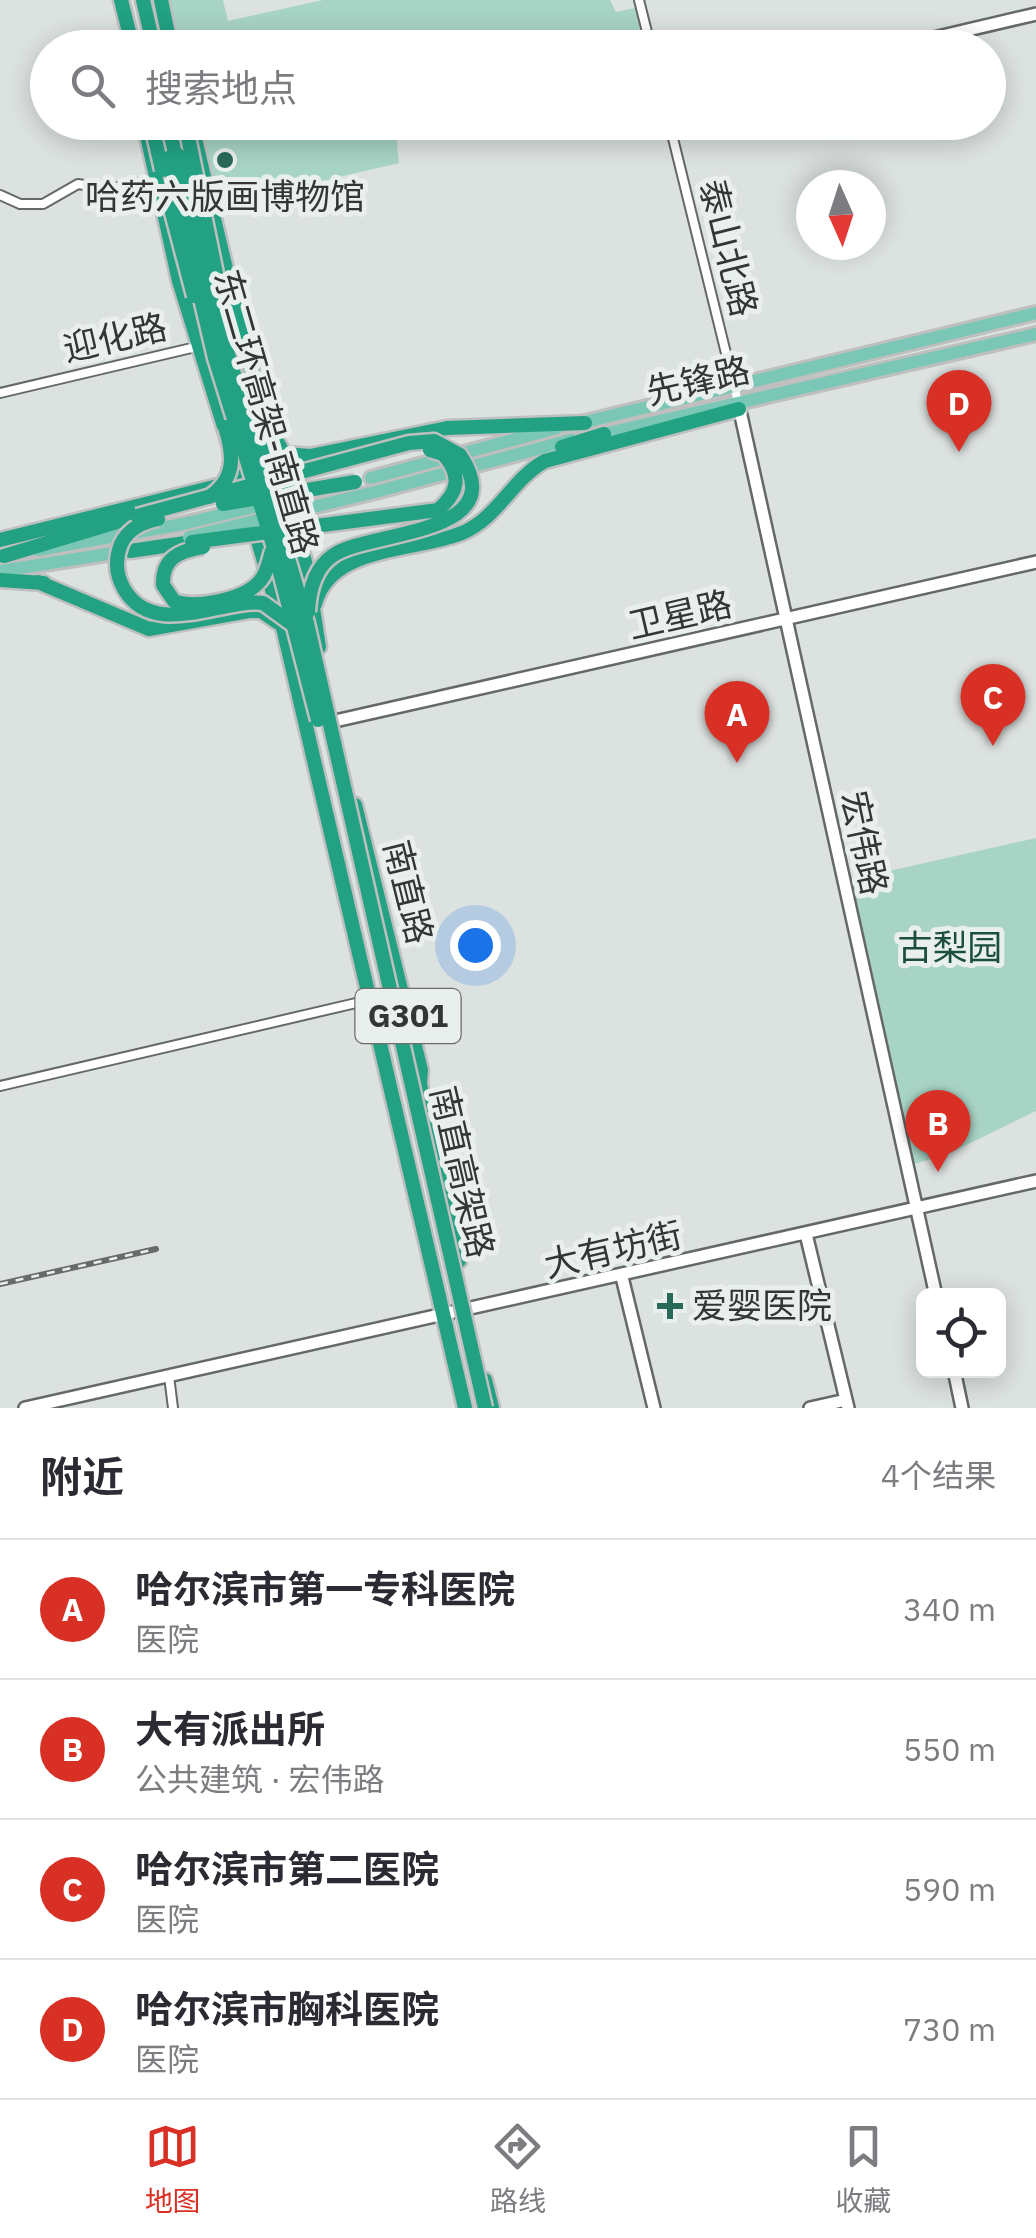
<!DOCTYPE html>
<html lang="zh">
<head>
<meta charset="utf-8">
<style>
	body { margin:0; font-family:"IBM Plex Sans","Noto Sans SC",sans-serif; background:#f7f7f7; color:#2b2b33 }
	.controls { position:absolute; right:30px; bottom:30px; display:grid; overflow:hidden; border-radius:15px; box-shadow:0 5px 25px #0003 }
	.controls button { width:90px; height:90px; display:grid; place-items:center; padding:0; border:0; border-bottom:2px solid #e1e1e2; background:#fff; color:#2b2b33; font:50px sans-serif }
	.compass { position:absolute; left:796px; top:170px; width:90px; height:90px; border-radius:50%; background:#fff; box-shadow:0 5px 25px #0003; rotate:177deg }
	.you { position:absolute; left:475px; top:945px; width:35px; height:35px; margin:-25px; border:8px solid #fff; border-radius:50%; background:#1a73e8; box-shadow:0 0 0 15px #1a73e833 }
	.badge { display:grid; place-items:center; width:65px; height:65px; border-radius:50%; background:#d93025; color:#fff; font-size:32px; font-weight:700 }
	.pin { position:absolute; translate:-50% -82px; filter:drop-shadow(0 2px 5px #0008) }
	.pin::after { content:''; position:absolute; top:52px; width:35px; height:30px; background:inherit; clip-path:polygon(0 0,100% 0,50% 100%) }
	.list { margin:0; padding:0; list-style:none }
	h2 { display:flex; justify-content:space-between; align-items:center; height:130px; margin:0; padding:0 40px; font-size:42px }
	h2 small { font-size:32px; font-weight:400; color:#7c7c81 }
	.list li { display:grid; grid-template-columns:65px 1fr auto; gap:30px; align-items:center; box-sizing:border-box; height:140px; padding:0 40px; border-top:2px solid #e1e1e2 }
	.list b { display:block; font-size:38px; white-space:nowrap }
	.list p { margin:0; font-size:32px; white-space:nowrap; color:#7c7c81 }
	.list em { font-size:32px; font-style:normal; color:#7c7c81 }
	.icon { flex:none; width:55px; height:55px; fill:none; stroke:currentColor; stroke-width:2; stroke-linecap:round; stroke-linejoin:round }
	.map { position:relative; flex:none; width:1036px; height:1408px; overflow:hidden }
	.search { position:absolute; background:#fff; box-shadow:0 5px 25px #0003; left:30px; right:30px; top:30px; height:110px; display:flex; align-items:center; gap:25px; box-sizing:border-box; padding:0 35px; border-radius:55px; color:#7c7c81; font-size:38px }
	.sheet { height:690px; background:#fff }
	nav { display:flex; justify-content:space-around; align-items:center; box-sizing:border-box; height:140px; border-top:2px solid #e1e1e2; background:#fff; font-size:28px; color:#7c7c81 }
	nav a { display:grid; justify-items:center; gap:5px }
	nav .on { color:#d93025 }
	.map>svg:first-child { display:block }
</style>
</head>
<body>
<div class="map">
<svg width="1036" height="1408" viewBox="0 0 1036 1408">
	<rect width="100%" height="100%" fill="#dce2e0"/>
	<path fill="#a8d4c5" d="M 169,0 L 223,0 L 228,21 L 323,0 L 610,0 L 616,12 L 635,8 L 644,47 L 181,47 Z
		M 199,123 L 395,123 L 399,163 L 220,205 Z
		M 1036,838 L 1036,1111 L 950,1153 L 911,1165 L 849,880 Z"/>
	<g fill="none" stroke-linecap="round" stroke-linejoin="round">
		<defs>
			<path id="street" d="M 639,0 L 651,48
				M 669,122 L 738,402
				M 0,195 L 20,204 L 43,204 L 78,184 L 109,189 L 156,179
				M 0,393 L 200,346
				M 0,1086 L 369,1000
				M 169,1376 L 173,1408"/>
			<path id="secondary" d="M 891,48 L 1036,14
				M 738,402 L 936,1296
				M 335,721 L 1036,562
				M 806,1234 L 848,1408
				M 622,1277 L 654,1408
				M 954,1370 L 962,1408
				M 25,1408 L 1036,1181
				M 810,1408 L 846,1400"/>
			<path id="primary" d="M 577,424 L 1036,313
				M 595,436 L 1036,334
				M 371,478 L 557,428
				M 375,492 L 571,440
				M 38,550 L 183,524
				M 0,571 L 126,551"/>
			<path id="highway" d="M 121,0 L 133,48
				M 143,0 L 154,48
				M 161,0 L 171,48
				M 144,122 L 179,281 L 246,498
				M 160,122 L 168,158
				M 171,122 L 178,155
				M 196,143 L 242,336 L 266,422 L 284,454 L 310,456 L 447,428 L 585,423
				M 562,447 L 604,434
				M 284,454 L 279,466 L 307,569 L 319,647
				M 253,523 L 284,632 L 465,1408
				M 0,540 L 226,484
				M 130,551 L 192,542
				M 4,556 L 137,516
				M 0,580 L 44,583
				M 38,582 L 149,629 L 249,611 L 261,611 L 277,622
				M 315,604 C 330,545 415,552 462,533 C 498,518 512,479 545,461 L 739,409
				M 355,805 L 421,1070 L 420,1084 L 459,1261
				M 485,1380 L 492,1408"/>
		</defs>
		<use href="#street" stroke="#646967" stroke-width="12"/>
		<use href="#secondary" stroke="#646967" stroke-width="16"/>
		<use href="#primary" stroke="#bebfbe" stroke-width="18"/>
		<use href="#highway" stroke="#bebfbe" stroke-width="19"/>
		<use href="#street" stroke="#fff" stroke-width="8"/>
		<use href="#secondary" stroke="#fff" stroke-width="11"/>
		<use href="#primary" stroke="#7ac7b5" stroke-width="12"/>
		<use href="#highway" stroke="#22a283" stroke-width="14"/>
		<defs>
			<path id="rail" d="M 0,1284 L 156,1249"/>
		</defs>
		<use href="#rail" stroke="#676b69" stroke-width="6"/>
		<use href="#rail" stroke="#e9efed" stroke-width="2.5" stroke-dasharray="8" stroke-linecap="butt"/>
		<defs>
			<path id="primary-bridge" d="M 183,524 L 266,504
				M 189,537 L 375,492"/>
			<path id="highway-bridge" d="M 151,122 L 162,170
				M 185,122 L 221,298
				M 178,155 L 216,313 L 307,623 L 485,1408
				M 168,158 L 215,358 L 273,545 L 318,720
				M 169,201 L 194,296
				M 261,440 L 279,463 L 301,471
				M 209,497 C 236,479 234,455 225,427
				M 223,504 L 355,482
				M 137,516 L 409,443 L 434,441 L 460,455 C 515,537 367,530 332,556 C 314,569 309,591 308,612
				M 158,519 C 143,522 128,529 121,544 C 115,559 116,575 124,589 C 154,640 221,598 263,603 L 292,624
				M 192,542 L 438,510 C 459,492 462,475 443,454 L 430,450
				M 203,547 C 179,551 162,558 163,585 L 174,601 C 195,609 244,600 260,581 C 267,573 269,561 272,551"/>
		</defs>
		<use href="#primary-bridge" stroke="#bebfbe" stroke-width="18" stroke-linecap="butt"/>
		<use href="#highway-bridge" stroke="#bebfbe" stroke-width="19" stroke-linecap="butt"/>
		<use href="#primary-bridge" stroke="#7ac7b5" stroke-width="12"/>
		<use href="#highway-bridge" stroke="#22a283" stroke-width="14"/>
	</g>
	<g fill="#296957" stroke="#e9efed" stroke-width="4">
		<circle cx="225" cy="160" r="10"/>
		<path d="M665 1291h10v10h10v10h-10v10h-10v-10h-10v-10h10z"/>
	</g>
	<g text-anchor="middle" stroke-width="10" stroke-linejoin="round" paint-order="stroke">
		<rect fill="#e9efed" stroke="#6a6e6c" stroke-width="2.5" x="355.5" y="989" width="105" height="54" rx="8"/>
		<g font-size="32" font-weight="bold" fill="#343635">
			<text x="408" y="1027">G301</text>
		</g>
		<g font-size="35" fill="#343635" stroke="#e9efed">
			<text x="225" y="209">哈药六版画博物馆</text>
			<text x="692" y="1318" text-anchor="start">爱婴医院</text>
		</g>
		<g font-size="35" fill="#343635" stroke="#e9efed">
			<text transform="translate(728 248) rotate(76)" y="12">泰山北路</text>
			<text transform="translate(115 338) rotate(-13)" y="12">迎化路</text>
			<text transform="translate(698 381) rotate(-13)" y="12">先锋路</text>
			<text transform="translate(266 412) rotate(74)" y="12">东二环高架-南直路</text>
			<text transform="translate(680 615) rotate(-13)" y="12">卫星路</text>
			<text transform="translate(864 843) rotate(78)" y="12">宏伟路</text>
			<text transform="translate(408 892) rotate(76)" y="12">南直路</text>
			<text transform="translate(462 1172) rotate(77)" y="12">南直高架路</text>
			<text transform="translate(613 1250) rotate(-13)" y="12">大有坊街</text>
		</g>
		<g font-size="35" fill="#1c4e40" stroke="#e9efed">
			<text x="950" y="960">古梨园</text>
		</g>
	</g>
</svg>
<div class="controls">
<button><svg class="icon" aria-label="locate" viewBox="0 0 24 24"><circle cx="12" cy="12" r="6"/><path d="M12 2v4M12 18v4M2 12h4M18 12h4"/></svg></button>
</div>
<svg class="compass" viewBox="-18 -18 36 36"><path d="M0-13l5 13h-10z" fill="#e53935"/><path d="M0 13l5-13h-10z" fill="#7c7c81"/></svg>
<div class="you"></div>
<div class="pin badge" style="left:737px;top:763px">A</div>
<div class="pin badge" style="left:938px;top:1172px">B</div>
<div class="pin badge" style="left:993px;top:746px">C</div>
<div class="pin badge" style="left:959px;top:452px">D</div>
<div class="search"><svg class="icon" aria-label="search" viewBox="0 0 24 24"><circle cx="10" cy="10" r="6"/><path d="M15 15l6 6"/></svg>搜索地点</div>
</div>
<section class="sheet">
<h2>附近<small>4个结果</small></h2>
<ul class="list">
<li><span class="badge">A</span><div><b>哈尔滨市第一专科医院</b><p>医院</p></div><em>340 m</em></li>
<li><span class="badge">B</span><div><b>大有派出所</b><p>公共建筑 · 宏伟路</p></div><em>550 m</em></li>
<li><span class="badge">C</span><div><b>哈尔滨市第二医院</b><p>医院</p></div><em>590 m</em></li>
<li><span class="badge">D</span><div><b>哈尔滨市胸科医院</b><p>医院</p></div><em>730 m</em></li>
</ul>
</section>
<nav>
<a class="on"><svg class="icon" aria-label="map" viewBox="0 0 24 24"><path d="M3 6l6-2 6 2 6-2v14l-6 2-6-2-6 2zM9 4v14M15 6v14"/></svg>地图</a>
<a><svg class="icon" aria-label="directions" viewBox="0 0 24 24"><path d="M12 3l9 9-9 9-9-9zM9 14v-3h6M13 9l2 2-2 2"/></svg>路线</a>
<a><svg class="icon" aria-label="saved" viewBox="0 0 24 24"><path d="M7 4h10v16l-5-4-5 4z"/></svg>收藏</a>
</nav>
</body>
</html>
